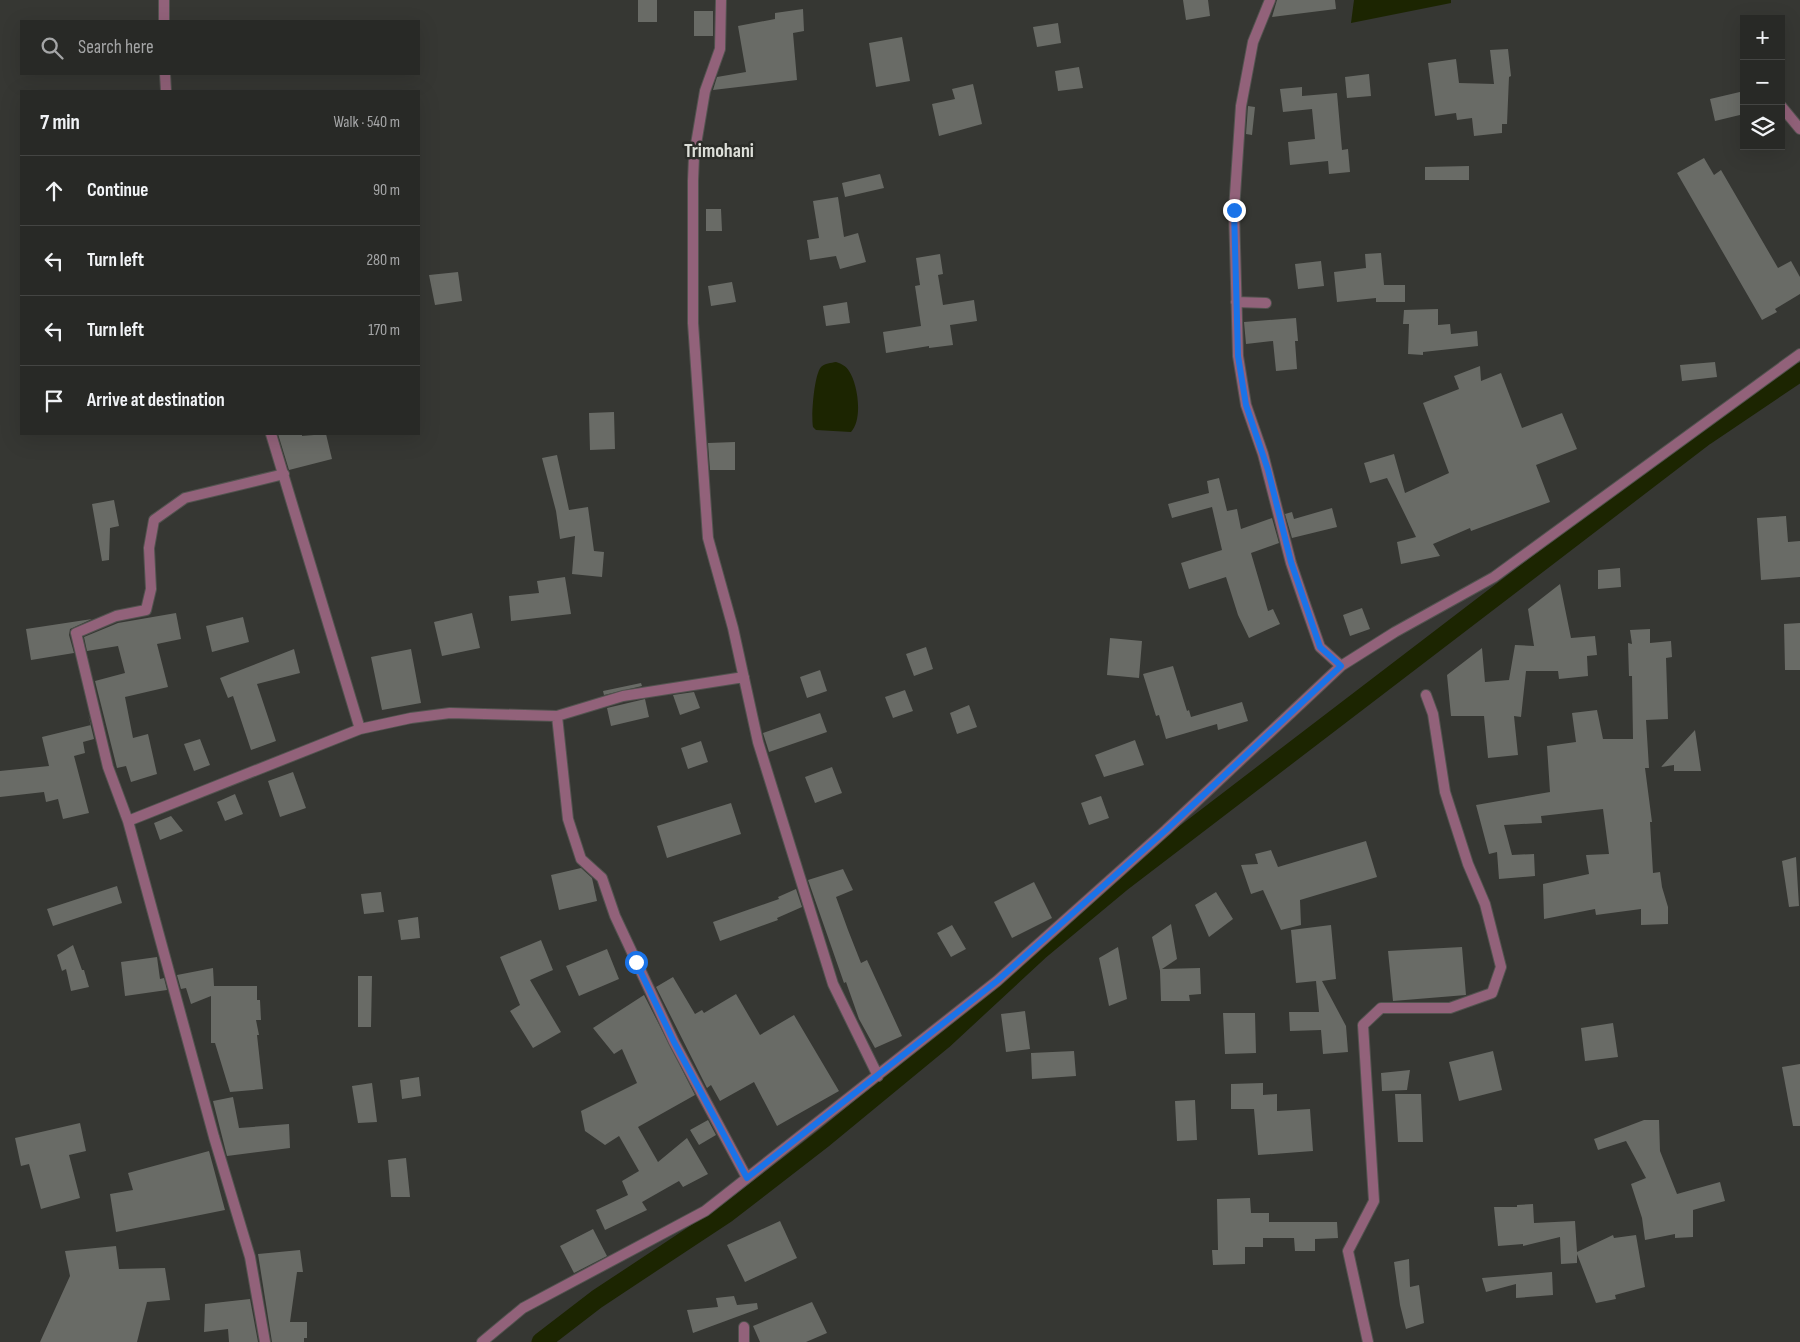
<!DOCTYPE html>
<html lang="en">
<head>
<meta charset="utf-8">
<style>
	body { margin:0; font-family:"Sofia Sans Condensed",sans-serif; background:#343532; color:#f1f3f6 }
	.controls { position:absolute; right:15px; top:15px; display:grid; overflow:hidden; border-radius:0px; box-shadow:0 5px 20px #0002 }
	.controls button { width:45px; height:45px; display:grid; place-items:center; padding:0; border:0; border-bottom:1px solid #444543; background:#282926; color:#f1f3f6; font:25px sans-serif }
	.stop { position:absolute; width:15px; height:15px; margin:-11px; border:4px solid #1a73e8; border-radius:50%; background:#fff }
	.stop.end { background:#1a73e8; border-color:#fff; box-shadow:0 1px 5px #0008 }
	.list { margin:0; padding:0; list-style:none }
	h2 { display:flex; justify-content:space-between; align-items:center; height:65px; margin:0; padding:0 20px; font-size:21px }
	h2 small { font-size:16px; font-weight:400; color:#a5a6a7 }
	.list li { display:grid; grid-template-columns:32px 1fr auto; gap:15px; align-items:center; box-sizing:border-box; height:70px; padding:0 20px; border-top:1px solid #444543 }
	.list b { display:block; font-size:19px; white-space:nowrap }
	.list em { font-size:16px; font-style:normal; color:#a5a6a7 }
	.icon { flex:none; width:28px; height:28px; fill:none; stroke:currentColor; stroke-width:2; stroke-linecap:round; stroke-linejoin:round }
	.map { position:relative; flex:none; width:1800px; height:1342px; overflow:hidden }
	.search { position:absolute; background:#282926; box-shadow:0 5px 20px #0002; left:20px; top:20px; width:400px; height:55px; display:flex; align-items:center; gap:12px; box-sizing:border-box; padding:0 18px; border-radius:0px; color:#a5a6a7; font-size:19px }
	.panel { position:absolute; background:#282926; box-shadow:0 5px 20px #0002; left:20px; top:90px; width:400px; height:345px; border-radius:0px }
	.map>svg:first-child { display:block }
</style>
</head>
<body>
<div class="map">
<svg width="1800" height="1342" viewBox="0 0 1800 1342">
	<rect width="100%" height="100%" fill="#363733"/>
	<path fill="#1c2501" d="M 1354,0 L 1451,0 L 1451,3 L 1351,23 Z
		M 836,362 C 842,364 846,366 849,371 C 858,384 863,420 851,432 L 816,430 L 813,427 C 811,417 814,375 821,367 C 825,363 831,363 836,362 Z"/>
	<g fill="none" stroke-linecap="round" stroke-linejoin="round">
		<path stroke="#1c2501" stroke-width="19" d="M 541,1342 L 597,1299 L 727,1213 L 824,1138 L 943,1040 L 1039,951 L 1122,882 L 1705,436 L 1800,372"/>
	</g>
	<path fill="#696b66" d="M 638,0 L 657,0 L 657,22 L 638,22 Z
		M 1183,0 L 1208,0 L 1210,16 L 1186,20 Z
		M 1277,0 L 1335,0 L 1336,9 L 1272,17 Z
		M 803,9 L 804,31 L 793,33 L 797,80 L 713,90 L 717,77 L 746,72 L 738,26 L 775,19 L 775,13 Z
		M 694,11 L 713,11 L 713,36 L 694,36 Z
		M 1058,23 L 1061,43 L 1037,47 L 1033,27 Z
		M 902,37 L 910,81 L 876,87 L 869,43 Z
		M 1508,49 L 1511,76 L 1509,77 L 1507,124 L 1502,124 L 1502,133 L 1474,136 L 1472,118 L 1457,120 L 1456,113 L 1435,116 L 1428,63 L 1456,59 L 1459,83 L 1494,84 L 1490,50 Z
		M 1079,67 L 1083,88 L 1058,91 L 1055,71 Z
		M 1369,74 L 1371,96 L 1347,98 L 1345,77 Z
		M 973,84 L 982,124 L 939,136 L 932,104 L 955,99 L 952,89 Z
		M 1302,87 L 1302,96 L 1337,93 L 1342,150 L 1348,149 L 1350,172 L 1329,174 L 1328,161 L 1290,165 L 1288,142 L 1315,139 L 1312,109 L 1283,112 L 1280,89 Z
		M 1744,91 L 1744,114 L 1715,121 L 1710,99 Z
		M 1248,106 L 1255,107 L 1252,135 L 1246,134 Z
		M 1704,158 L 1714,175 L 1721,170 L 1778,268 L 1791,261 L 1800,277 L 1800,294 L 1775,309 L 1777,312 L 1762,320 L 1677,173 Z
		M 1469,166 L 1469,180 L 1425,180 L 1425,167 Z
		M 880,174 L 884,188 L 845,197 L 842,183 Z
		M 838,197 L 844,237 L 858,233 L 866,262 L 840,269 L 836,256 L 810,260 L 807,240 L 819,238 L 813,201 Z
		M 706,209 L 721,209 L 722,231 L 706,231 Z
		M 1381,253 L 1384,285 L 1405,285 L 1405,302 L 1376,302 L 1376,298 L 1337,302 L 1334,272 L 1366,268 L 1365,254 Z
		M 940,254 L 943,274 L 938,275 L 943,305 L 974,300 L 977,321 L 950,325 L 953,345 L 929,348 L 929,346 L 886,353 L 883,332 L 921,326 L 915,286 L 920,285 L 916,258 Z
		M 1321,261 L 1324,286 L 1298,289 L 1295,264 Z
		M 458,272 L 462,301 L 435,305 L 429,275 Z
		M 732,282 L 736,302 L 711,306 L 708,286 Z
		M 847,302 L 850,323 L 826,326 L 823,306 Z
		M 1438,309 L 1438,325 L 1450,324 L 1451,334 L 1477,331 L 1478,346 L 1423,352 L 1423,355 L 1408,354 L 1409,324 L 1403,324 L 1404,310 Z
		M 1296,318 L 1298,341 L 1295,341 L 1297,369 L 1276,371 L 1273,341 L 1246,344 L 1244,322 Z
		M 1715,362 L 1717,377 L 1682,381 L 1680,365 Z
		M 1480,366 L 1481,381 L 1501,373 L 1522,428 L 1562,413 L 1577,449 L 1536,465 L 1550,502 L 1471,531 L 1470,528 L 1433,544 L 1440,556 L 1401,564 L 1397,542 L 1416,537 L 1387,478 L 1370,483 L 1364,463 L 1394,454 L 1405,493 L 1449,473 L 1423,403 L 1459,389 L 1454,376 Z
		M 614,412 L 615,449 L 590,450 L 589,413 Z
		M 278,434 L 302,434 L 302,436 L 326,434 L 332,459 L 289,470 Z
		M 735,442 L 735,470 L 710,470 L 708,443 Z
		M 557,455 L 569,510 L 588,507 L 594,551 L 604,552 L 602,577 L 572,574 L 575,536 L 560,539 L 556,511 L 542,458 Z
		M 1219,478 L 1227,511 L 1237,509 L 1241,529 L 1272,518 L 1279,543 L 1251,553 L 1268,611 L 1273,609 L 1280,624 L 1249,638 L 1238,615 L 1226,577 L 1189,589 L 1181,563 L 1222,550 L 1212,507 L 1172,518 L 1168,504 L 1209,493 L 1207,481 Z
		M 114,500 L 119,526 L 110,528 L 109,560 L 102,561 L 92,504 Z
		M 1332,508 L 1337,527 L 1292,538 L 1285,514 L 1292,512 L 1294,519 Z
		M 1786,516 L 1788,542 L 1800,541 L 1800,577 L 1761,580 L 1757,518 Z
		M 1620,568 L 1621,587 L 1598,589 L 1598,570 Z
		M 565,577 L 571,614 L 511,621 L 509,596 L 539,593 L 537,581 Z
		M 1560,584 L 1571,638 L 1595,636 L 1597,655 L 1587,656 L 1588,676 L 1559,679 L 1558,671 L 1526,671 L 1521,717 L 1514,716 L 1518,755 L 1488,758 L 1484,716 L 1451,716 L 1447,675 L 1482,648 L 1485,682 L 1509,680 L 1515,645 L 1534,646 L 1528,609 Z
		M 1362,608 L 1370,629 L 1350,636 L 1343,615 Z
		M 176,613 L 181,639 L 157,644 L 168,687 L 125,697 L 133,738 L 148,734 L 157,774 L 131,782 L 126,766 L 117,768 L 95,681 L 125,673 L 118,646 L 87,651 L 84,637 L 118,623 Z
		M 472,613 L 480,648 L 442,656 L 434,622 Z
		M 243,617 L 249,642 L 212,652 L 206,626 Z
		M 92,619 L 70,629 L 69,635 L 74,653 L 31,660 L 26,629 Z
		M 1800,623 L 1800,670 L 1785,670 L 1784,624 Z
		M 1650,629 L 1650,643 L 1671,641 L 1672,657 L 1666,658 L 1668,719 L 1646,720 L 1649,768 L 1645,768 L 1652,822 L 1650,822 L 1653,873 L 1660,872 L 1662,887 L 1668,907 L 1668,924 L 1641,925 L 1641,909 L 1596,915 L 1595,909 L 1544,919 L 1543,884 L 1589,874 L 1586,855 L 1609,854 L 1603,809 L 1541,816 L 1542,823 L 1504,825 L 1512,855 L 1534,854 L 1535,876 L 1499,879 L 1497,852 L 1489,854 L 1476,805 L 1550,792 L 1547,746 L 1576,742 L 1572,713 L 1597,710 L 1603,739 L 1633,739 L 1632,676 L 1629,676 L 1628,643 L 1632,644 L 1630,630 Z
		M 1110,638 L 1142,641 L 1139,678 L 1107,675 Z
		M 926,647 L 933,669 L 914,676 L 906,654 Z
		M 294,649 L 300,673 L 257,684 L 276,741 L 251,750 L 233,696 L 228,698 L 220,678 Z
		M 411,649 L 421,703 L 382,710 L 371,657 Z
		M 1173,666 L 1187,711 L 1189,710 L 1191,717 L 1242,702 L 1248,721 L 1218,730 L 1217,724 L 1166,739 L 1159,715 L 1156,716 L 1143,674 Z
		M 820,670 L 827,691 L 807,698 L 800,677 Z
		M 641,683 L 642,686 L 604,695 L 603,691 Z
		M 905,690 L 913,711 L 893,718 L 885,697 Z
		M 694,692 L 700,708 L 680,715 L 673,695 Z
		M 645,699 L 649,717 L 611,726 L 607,708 Z
		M 969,705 L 977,727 L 957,734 L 950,713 Z
		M 820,713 L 827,732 L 769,752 L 763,733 Z
		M 88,714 L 94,739 L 83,742 L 85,753 L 74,756 L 89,813 L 63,819 L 58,799 L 46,802 L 44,792 L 0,797 L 0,771 L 49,766 L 42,737 L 91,725 Z
		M 1695,730 L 1701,771 L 1674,771 L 1674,765 L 1661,767 Z
		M 200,739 L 210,765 L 194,771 L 184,744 Z
		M 1135,740 L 1144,765 L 1104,777 L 1095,755 Z
		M 701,741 L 708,762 L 688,769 L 681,748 Z
		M 832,767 L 842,793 L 815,803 L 805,777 Z
		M 293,772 L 306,808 L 280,817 L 268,781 Z
		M 235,794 L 243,814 L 225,821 L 217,802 Z
		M 1101,796 L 1109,818 L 1089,825 L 1081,803 Z
		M 731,803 L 741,834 L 667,858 L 657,826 Z
		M 171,816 L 183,831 L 160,840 L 154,823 Z
		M 1366,841 L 1377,877 L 1300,900 L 1301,925 L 1281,930 L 1263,890 L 1251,894 L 1241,865 L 1258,864 L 1255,854 L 1271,850 L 1278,867 Z
		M 1796,857 L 1799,906 L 1789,907 L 1782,861 Z
		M 581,868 L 592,878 L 597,901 L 559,910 L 551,875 Z
		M 843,869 L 853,890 L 836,897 L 848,930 L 861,963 L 867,960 L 902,1036 L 875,1048 L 859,1019 L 846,982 L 844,983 L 808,880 Z
		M 1034,882 L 1052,918 L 1012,938 L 994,902 Z
		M 117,886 L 122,903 L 53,926 L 47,909 Z
		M 796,889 L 802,907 L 777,918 L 778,920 L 720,941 L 713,922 L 779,899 L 778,897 Z
		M 381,892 L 384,912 L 364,914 L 361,894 Z
		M 1216,892 L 1233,919 L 1209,937 L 1195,905 Z
		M 418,917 L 420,938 L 401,940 L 398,920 Z
		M 1171,924 L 1177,959 L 1162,969 L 1200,968 L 1201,994 L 1189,995 L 1190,1001 L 1161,1001 L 1160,971 L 1152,937 Z
		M 952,925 L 966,949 L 951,957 L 937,933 Z
		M 1331,925 L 1336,979 L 1322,981 L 1346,1026 L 1348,1052 L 1323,1054 L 1321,1030 L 1290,1031 L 1289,1012 L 1319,1012 L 1316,981 L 1296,983 L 1291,930 Z
		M 541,940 L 553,970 L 530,980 L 561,1032 L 533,1048 L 510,1011 L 520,1005 L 500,957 Z
		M 73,945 L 82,970 L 84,970 L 89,987 L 71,991 L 66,969 L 62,971 L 57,955 Z
		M 1118,947 L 1127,999 L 1109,1006 L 1099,958 Z
		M 1462,947 L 1466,995 L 1393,1001 L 1388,951 Z
		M 607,949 L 619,979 L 579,996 L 566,966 Z
		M 157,957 L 160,979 L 164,978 L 167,990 L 125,996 L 121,962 Z
		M 213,968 L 214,986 L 257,986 L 257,1000 L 260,1000 L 261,1020 L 256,1020 L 259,1035 L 257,1035 L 263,1089 L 230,1092 L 215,1043 L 211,1043 L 211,996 L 191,1004 L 186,988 L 181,989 L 177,975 Z
		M 358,976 L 372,976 L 371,1027 L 358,1027 Z
		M 673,977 L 695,1014 L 702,1010 L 704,1013 L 736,994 L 760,1035 L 794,1015 L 839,1091 L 777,1126 L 754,1082 L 720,1101 L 711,1085 L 707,1088 L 656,987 Z
		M 644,995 L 695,1095 L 638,1127 L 658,1162 L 687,1138 L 708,1174 L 683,1187 L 679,1181 L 642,1202 L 647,1210 L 605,1230 L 596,1210 L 628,1195 L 622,1181 L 639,1171 L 619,1136 L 605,1145 L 585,1131 L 581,1111 L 637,1083 L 622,1049 L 614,1054 L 593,1028 Z
		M 1025,1011 L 1030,1049 L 1006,1052 L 1001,1014 Z
		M 1223,1013 L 1255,1013 L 1256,1053 L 1225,1054 Z
		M 1613,1023 L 1618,1057 L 1585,1061 L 1581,1028 Z
		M 1074,1051 L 1076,1076 L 1032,1079 L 1031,1053 Z
		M 1493,1051 L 1502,1090 L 1459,1101 L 1449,1062 Z
		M 1800,1064 L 1800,1126 L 1793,1126 L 1782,1067 Z
		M 1410,1070 L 1407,1090 L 1382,1091 L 1381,1073 Z
		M 419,1077 L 421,1096 L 402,1099 L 400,1080 Z
		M 372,1083 L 377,1122 L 358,1123 L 352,1086 Z
		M 1263,1083 L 1263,1095 L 1277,1094 L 1277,1111 L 1310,1109 L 1313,1151 L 1258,1155 L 1254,1109 L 1231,1109 L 1231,1084 Z
		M 1395,1094 L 1421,1094 L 1423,1142 L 1398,1142 Z
		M 233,1097 L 239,1128 L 289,1124 L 290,1148 L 227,1156 L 213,1101 Z
		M 1195,1100 L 1197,1140 L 1177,1141 L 1175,1101 Z
		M 708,1120 L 716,1135 L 699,1145 L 690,1130 Z
		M 1644,1120 L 1659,1120 L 1660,1151 L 1677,1194 L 1720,1182 L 1725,1201 L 1693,1210 L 1693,1237 L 1675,1238 L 1675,1234 L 1645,1240 L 1642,1218 L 1631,1184 L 1646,1178 L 1626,1141 L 1598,1150 L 1594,1139 Z
		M 80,1123 L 86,1151 L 69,1155 L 80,1198 L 41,1209 L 29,1164 L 21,1166 L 15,1138 Z
		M 209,1151 L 225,1210 L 116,1232 L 110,1194 L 133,1190 L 128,1173 Z
		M 406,1158 L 410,1197 L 391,1197 L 388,1160 Z
		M 1250,1198 L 1251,1213 L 1269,1213 L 1269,1222 L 1337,1222 L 1338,1238 L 1315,1239 L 1315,1251 L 1295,1251 L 1294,1238 L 1263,1238 L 1263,1247 L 1245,1247 L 1245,1264 L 1213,1265 L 1212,1250 L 1218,1250 L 1217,1199 Z
		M 1533,1204 L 1534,1223 L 1575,1221 L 1577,1252 L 1613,1235 L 1614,1238 L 1636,1235 L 1645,1287 L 1615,1295 L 1616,1299 L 1596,1303 L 1577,1254 L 1577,1263 L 1561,1264 L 1560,1237 L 1523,1246 L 1523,1244 L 1498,1246 L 1494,1207 L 1517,1207 L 1517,1205 Z
		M 780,1221 L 797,1258 L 745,1282 L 727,1245 Z
		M 593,1229 L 607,1256 L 574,1273 L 560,1246 Z
		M 116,1246 L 119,1269 L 165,1268 L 170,1300 L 147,1302 L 137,1342 L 40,1342 L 70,1276 L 65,1251 Z
		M 300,1250 L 303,1272 L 297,1272 L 290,1322 L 307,1322 L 307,1338 L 304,1338 L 304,1342 L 272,1342 L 258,1254 Z
		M 1409,1259 L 1410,1287 L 1419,1285 L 1424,1323 L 1406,1329 L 1400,1305 L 1394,1262 Z
		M 1552,1272 L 1553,1295 L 1516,1298 L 1516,1284 L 1486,1292 L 1482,1278 Z
		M 734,1296 L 737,1305 L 757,1303 L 758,1309 L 693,1333 L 687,1310 L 718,1307 L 716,1298 Z
		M 250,1299 L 258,1342 L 229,1342 L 228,1329 L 204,1332 L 205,1304 Z
		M 812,1302 L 827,1333 L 806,1342 L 760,1342 L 753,1326 Z"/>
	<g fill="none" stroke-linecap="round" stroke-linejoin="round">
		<defs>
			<path id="minor" d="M 164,0 L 164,21
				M 721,0 L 720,49 L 705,91 L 694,156 L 693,181 L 693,323 L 708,538 L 733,628 L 758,742 L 833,984 L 878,1076
				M 1270,0 L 1253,42 L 1241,106 L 1234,210 L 1238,356 L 1246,405 L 1263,454 L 1291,563 L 1305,604 L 1320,647 L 1341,666
				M 165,74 L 166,91
				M 1781,106 L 1800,129
				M 1236,302 L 1266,303
				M 557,716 L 568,819 L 581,859 L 602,878 L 615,916 L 674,1042 L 747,1178
				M 360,729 L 411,718 L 450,713 L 557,716 L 623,696 L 744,677
				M 128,821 L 108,767 L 76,633 L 116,616 L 146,610 L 151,589 L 149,548 L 154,520 L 185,498 L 284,474
				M 265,1342 L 250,1257 L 214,1137 L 128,821 L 360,729 L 271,434
				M 482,1342 L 523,1308 L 705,1211 L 997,981 L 1166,830 L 1341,666 L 1395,632 L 1494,577 L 1800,354
				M 744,1342 L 744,1327
				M 1368,1342 L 1348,1251 L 1374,1201 L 1363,1025 L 1381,1008 L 1450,1008 L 1492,993 L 1501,967 L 1485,904 L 1468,864 L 1445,792 L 1433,714 L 1426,695"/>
		</defs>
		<use href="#minor" stroke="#52534f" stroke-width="12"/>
		<use href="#minor" stroke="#92627a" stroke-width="10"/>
	</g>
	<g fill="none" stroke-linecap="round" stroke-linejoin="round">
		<path stroke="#1a73e8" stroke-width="6" d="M 636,962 L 674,1042 L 747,1178 L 997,981 L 1166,830 L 1341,666 L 1320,647 L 1291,562 L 1268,470 L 1246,405 L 1238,356 L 1234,210"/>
	</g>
	<g text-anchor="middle" stroke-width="5" stroke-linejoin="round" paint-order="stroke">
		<g font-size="20" font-weight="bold" fill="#dddfd9" stroke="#2c2d29">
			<text x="719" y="157">Trimohani</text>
		</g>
	</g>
</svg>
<div class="controls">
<button>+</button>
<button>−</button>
<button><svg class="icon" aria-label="layers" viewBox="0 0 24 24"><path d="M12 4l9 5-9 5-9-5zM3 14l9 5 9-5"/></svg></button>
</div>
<div class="stop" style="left:636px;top:962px"></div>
<div class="stop end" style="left:1234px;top:210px"></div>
<div class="search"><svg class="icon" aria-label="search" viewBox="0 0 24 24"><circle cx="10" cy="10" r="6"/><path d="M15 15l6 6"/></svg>Search here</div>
<section class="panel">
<h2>7 min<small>Walk · 540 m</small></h2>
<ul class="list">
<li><svg class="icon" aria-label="ahead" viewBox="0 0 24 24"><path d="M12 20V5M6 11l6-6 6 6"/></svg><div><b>Continue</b></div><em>90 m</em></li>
<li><svg class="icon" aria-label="left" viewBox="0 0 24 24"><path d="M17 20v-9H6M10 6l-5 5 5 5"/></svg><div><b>Turn left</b></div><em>280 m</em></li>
<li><svg class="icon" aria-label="left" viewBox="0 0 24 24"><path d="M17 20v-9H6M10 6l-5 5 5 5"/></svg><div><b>Turn left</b></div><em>170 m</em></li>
<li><svg class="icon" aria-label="arrive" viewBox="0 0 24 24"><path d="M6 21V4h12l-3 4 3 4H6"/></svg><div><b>Arrive at destination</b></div></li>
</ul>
</section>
</div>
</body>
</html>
